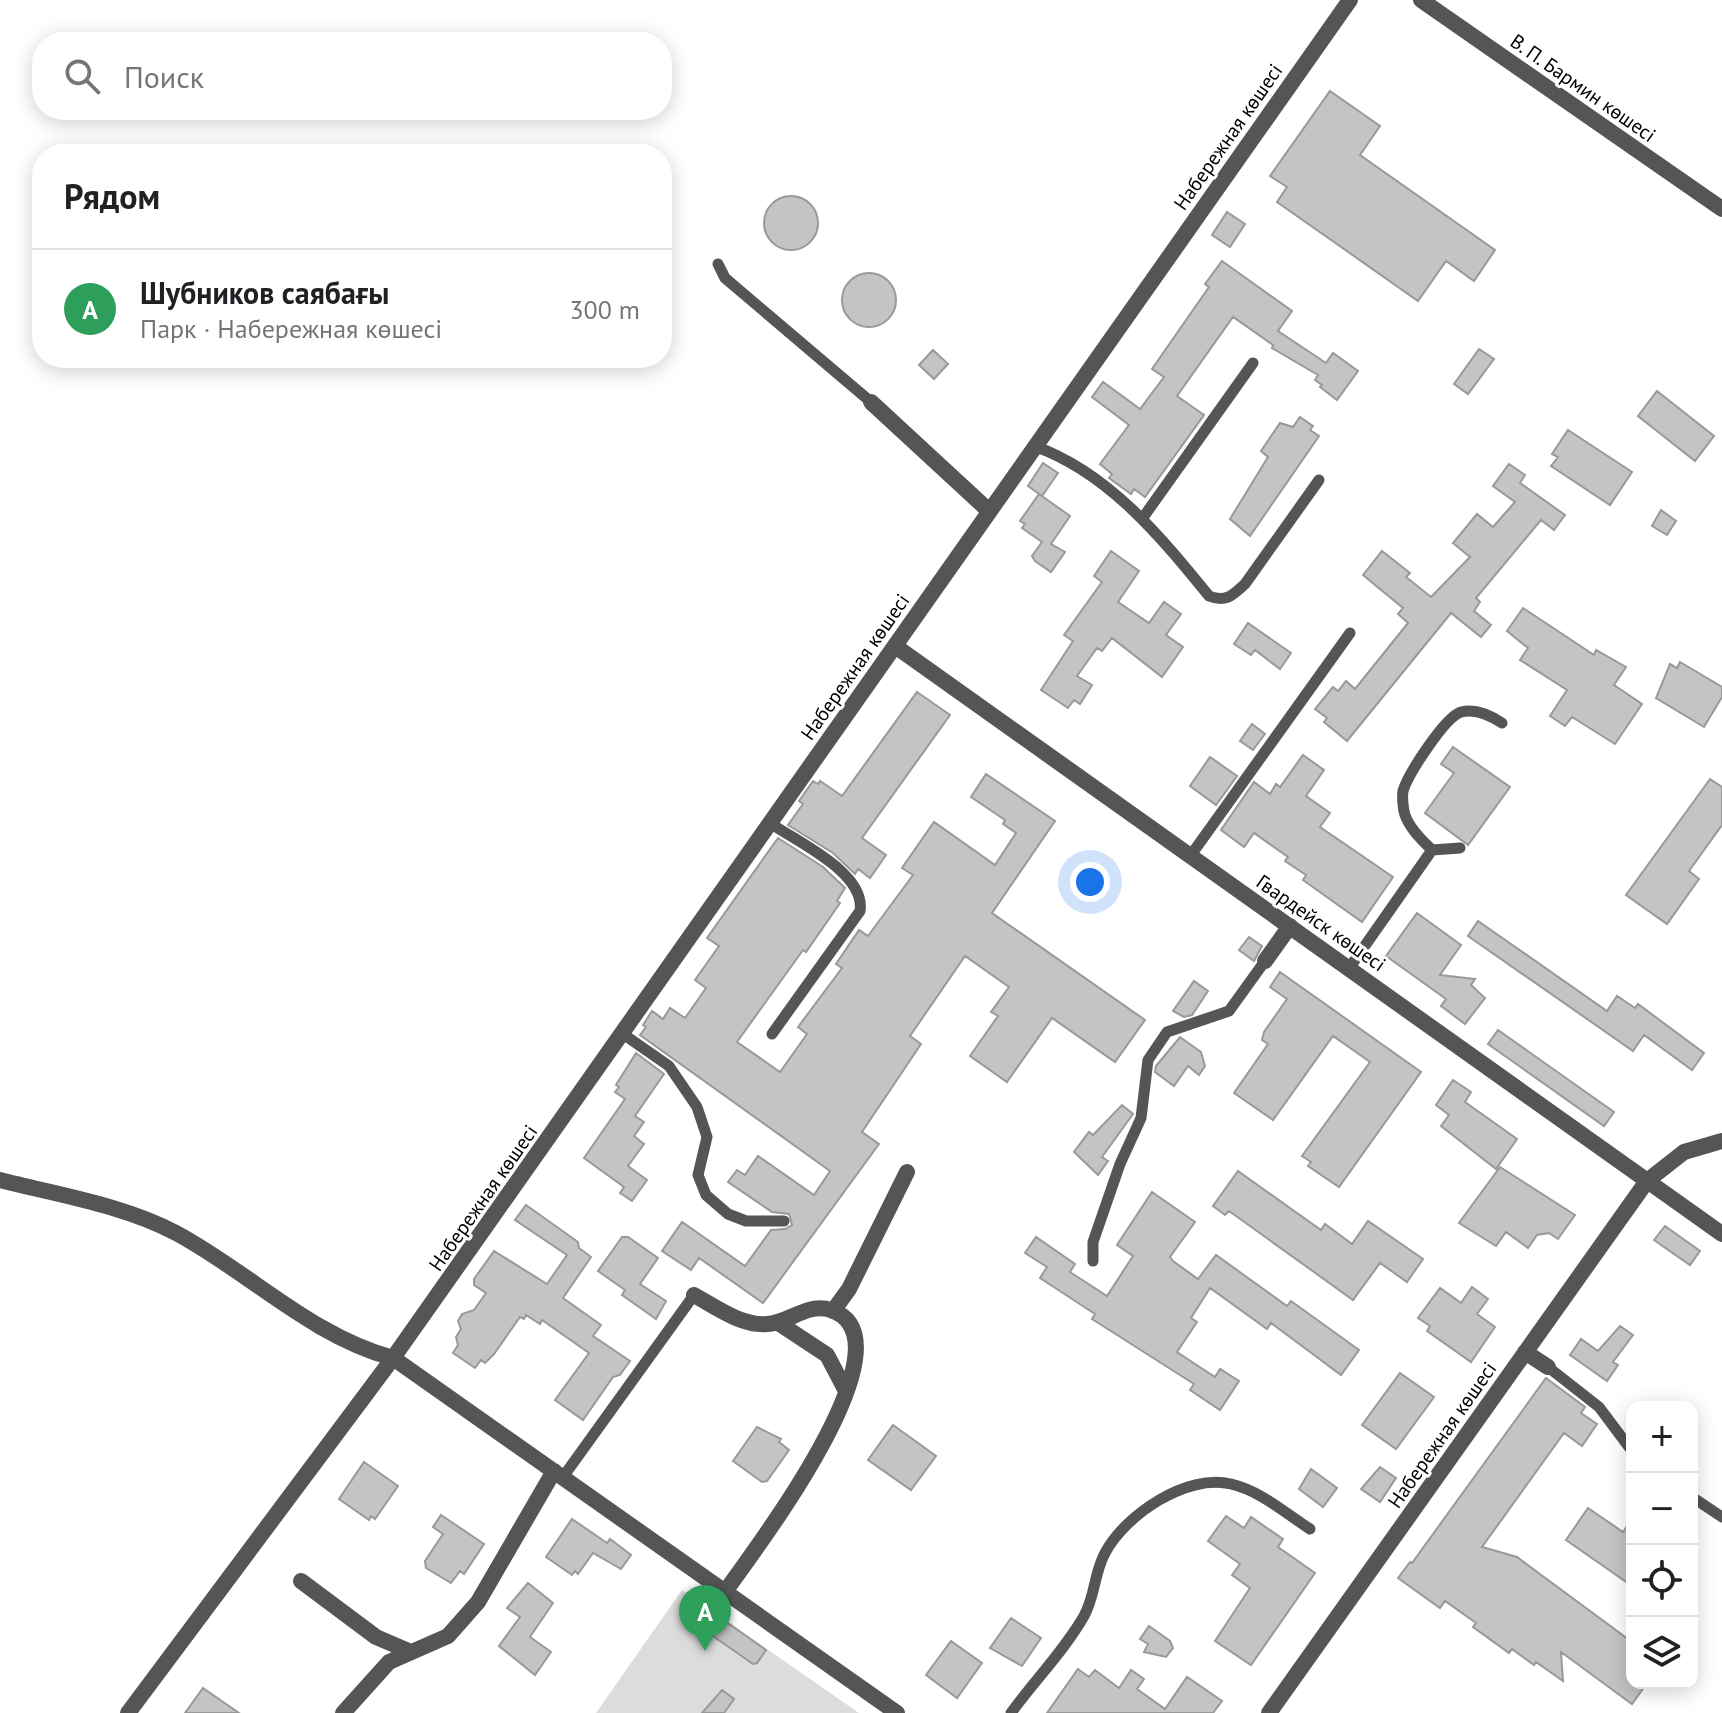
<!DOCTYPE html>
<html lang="ru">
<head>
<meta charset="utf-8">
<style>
	body { margin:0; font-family:"PT Sans",sans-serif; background:#f2f2f2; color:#202124 }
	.controls { position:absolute; right:24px; bottom:24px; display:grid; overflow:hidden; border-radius:16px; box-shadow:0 4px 20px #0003 }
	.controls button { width:72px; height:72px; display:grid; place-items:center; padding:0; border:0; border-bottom:2px solid #e0e0e0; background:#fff; color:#202124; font:40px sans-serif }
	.you { position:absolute; left:1090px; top:882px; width:28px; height:28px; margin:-20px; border:6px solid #fff; border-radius:50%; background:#1a73e8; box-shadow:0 0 0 12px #1a73e833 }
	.badge { display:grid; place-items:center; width:52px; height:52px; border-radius:50%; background:#111827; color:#fff; font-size:26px; font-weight:700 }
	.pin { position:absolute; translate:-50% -66px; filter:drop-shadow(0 2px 4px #0008) }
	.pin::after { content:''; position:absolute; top:42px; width:28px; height:24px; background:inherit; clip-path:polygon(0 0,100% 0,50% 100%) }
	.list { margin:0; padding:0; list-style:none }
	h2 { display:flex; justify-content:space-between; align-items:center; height:104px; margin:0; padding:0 32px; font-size:34px }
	h2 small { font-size:26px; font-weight:400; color:#757577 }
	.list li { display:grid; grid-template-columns:52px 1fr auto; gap:24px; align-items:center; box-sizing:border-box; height:120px; padding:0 32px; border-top:2px solid #e0e0e0 }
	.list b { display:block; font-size:30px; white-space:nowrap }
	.list p { margin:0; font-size:26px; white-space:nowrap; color:#757577 }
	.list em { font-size:26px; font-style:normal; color:#757577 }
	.icon { flex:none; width:44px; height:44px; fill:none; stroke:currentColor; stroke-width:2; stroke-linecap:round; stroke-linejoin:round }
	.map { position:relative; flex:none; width:1722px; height:1713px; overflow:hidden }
	.search { position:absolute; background:#fff; box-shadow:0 4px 20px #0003; left:32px; top:32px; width:640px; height:88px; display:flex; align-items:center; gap:20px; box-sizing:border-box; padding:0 28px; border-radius:32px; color:#757577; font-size:30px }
	.panel { position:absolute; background:#fff; box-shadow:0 4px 20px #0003; left:32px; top:144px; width:640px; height:224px; border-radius:32px }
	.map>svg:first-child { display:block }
</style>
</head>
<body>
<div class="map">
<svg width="1722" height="1713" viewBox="0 0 1722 1713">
	<rect width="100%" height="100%" fill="#fff"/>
	<path fill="#dcdcdc" d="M 682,1590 L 859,1713 L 596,1713 Z"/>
	<path fill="#c4c4c4" stroke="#999" stroke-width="2" d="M 1330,91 L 1380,126 L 1360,155 L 1495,250 L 1474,281 L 1446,261 L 1418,301 L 1277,202 L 1287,187 L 1270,176 Z
		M764 223a27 27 0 1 1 54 0a27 27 0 1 1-54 0Z
		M 1227,212 L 1245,224 L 1230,247 L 1212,235 Z
		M 1222,261 L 1292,311 L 1278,331 L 1326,363 L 1333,353 L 1358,371 L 1337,400 L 1320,387 L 1322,385 L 1315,380 L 1318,375 L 1272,348 L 1273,345 L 1233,317 L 1177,396 L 1204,415 L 1145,497 L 1134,489 L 1131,494 L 1109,478 L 1112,474 L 1100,464 L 1129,425 L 1092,397 L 1103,382 L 1140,409 L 1164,377 L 1152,369 L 1209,287 L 1205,284 Z
		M842 300a27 27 0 1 1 54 0a27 27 0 1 1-54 0Z
		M 1479,349 L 1494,359 L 1468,394 L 1454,384 Z
		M 933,350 L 948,364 L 934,379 L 919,365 Z
		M 1657,391 L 1714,436 L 1695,461 L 1638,416 Z
		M 1300,417 L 1313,426 L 1310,430 L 1319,436 L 1250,536 L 1230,519 L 1268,457 L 1261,451 L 1280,423 L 1293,427 Z
		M 1568,430 L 1632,472 L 1610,505 L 1551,466 L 1558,457 L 1552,454 Z
		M 1043,463 L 1058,473 L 1042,496 L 1028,486 Z
		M 1509,464 L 1525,475 L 1520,483 L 1565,515 L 1554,530 L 1541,520 L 1476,598 L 1480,602 L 1474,611 L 1491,625 L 1481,637 L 1451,613 L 1347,741 L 1324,722 L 1327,718 L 1315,709 L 1333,687 L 1338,691 L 1346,681 L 1355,689 L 1408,623 L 1398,614 L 1403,608 L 1363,575 L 1382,551 L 1410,573 L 1406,577 L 1431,597 L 1470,557 L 1453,543 L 1477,514 L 1493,527 L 1515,502 L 1493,486 Z
		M 1039,494 L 1070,516 L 1051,544 L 1065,552 L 1051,572 L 1035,561 L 1032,556 L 1042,542 L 1022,528 L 1025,524 L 1020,521 Z
		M 1661,510 L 1676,521 L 1667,535 L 1652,526 Z
		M 1111,551 L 1139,571 L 1118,602 L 1149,623 L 1164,602 L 1181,614 L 1166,635 L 1183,647 L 1162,677 L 1112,638 L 1102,651 L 1097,648 L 1077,676 L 1092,685 L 1080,704 L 1074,700 L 1068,708 L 1041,690 L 1073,641 L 1064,635 L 1102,582 L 1094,576 Z
		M 1523,608 L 1594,655 L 1596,650 L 1626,667 L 1614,685 L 1642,704 L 1615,744 L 1572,717 L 1565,726 L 1550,716 L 1567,690 L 1520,660 L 1528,648 L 1507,631 Z
		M 1248,623 L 1291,653 L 1280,669 L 1255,650 L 1251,655 L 1234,644 Z
		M 1680,662 L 1722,687 L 1722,697 L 1704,727 L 1656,698 L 1670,664 L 1677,668 Z
		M 917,692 L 950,715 L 862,838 L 886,855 L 870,878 L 858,869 L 855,874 L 833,853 L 788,825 L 803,804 L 799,801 L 813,781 L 818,784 L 820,781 L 842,796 Z
		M 1252,724 L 1265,734 L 1253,750 L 1240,741 Z
		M 1453,747 L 1510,787 L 1468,845 L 1425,813 L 1454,773 L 1441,764 Z
		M 1303,755 L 1324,770 L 1306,796 L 1330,813 L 1320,827 L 1393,877 L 1362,922 L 1303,880 L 1306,875 L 1285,861 L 1288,857 L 1254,833 L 1244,847 L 1221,830 L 1254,782 L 1270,794 L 1276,784 L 1280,787 Z
		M 1210,757 L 1237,776 L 1216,805 L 1190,786 Z
		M 986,774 L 1055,821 L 992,913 L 1145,1020 L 1115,1062 L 1052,1018 L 1007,1082 L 970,1056 L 998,1016 L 991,1012 L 1009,987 L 965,956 L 910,1036 L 921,1044 L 862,1132 L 879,1144 L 763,1303 L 699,1258 L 691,1270 L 662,1251 L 682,1222 L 745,1266 L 771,1230 L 785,1229 L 792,1225 L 789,1214 L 772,1212 L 728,1182 L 737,1170 L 745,1175 L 758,1156 L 814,1195 L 830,1171 L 640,1035 L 646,1027 L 643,1025 L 652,1011 L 663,1019 L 670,1008 L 685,1018 L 706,988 L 695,980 L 719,946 L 707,938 L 778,838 L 823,867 L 845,888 L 837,901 L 840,903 L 806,952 L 803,950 L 737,1042 L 780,1072 L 807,1034 L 798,1027 L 842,968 L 836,964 L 859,930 L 868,936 L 913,875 L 902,868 L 934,822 L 995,865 L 1016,833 L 1003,824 L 1005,820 L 971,797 Z
		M 1710,779 L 1722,787 L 1722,825 L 1689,871 L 1699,879 L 1667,924 L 1626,895 Z
		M 1417,913 L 1461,945 L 1440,975 L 1475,979 L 1471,985 L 1485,998 L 1465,1024 L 1441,1006 L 1446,999 L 1386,956 Z
		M 1478,921 L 1607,1011 L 1617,996 L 1635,1008 L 1638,1004 L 1704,1053 L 1692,1070 L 1644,1035 L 1633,1051 L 1468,936 Z
		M 1249,937 L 1262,946 L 1254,961 L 1239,950 Z
		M 1280,972 L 1421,1072 L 1339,1187 L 1308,1166 L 1311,1162 L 1302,1156 L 1370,1062 L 1333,1036 L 1273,1120 L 1234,1093 L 1268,1044 L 1262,1040 L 1264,1032 L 1287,999 L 1270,987 Z
		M 1194,981 L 1208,991 L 1192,1015 L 1184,1017 L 1173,1011 Z
		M 1498,1030 L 1614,1112 L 1604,1126 L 1488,1044 Z
		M 1180,1037 L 1201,1052 L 1205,1066 L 1199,1075 L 1188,1066 L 1174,1086 L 1155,1072 L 1156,1066 Z
		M 636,1053 L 664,1074 L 635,1116 L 644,1122 L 634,1136 L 644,1144 L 628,1166 L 647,1180 L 632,1201 L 620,1193 L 624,1187 L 584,1158 L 625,1099 L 615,1092 L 619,1087 L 616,1085 Z
		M 1453,1080 L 1471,1092 L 1465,1102 L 1517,1139 L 1496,1169 L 1441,1126 L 1449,1115 L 1436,1105 Z
		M 1122,1105 L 1133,1114 L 1102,1157 L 1108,1161 L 1098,1175 L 1074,1152 L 1089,1132 L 1093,1135 Z
		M 1500,1167 L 1575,1215 L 1558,1239 L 1549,1233 L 1537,1235 L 1528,1248 L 1506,1232 L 1496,1246 L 1459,1223 Z
		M 1238,1171 L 1321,1230 L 1325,1224 L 1352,1244 L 1368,1221 L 1423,1259 L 1407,1282 L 1380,1263 L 1353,1300 L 1229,1211 L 1225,1215 L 1213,1206 Z
		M 1152,1192 L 1195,1222 L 1170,1257 L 1173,1261 L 1198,1279 L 1216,1255 L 1287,1306 L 1291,1301 L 1359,1350 L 1341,1375 L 1271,1323 L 1267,1329 L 1210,1288 L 1191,1318 L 1197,1322 L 1177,1352 L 1215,1377 L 1220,1369 L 1239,1381 L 1220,1410 L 1190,1390 L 1194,1384 L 1092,1319 L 1095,1314 L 1040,1278 L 1047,1267 L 1025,1253 L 1036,1237 L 1075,1264 L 1070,1272 L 1107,1296 L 1133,1256 L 1117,1245 Z
		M 526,1205 L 578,1242 L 579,1248 L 591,1257 L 563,1298 L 601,1325 L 593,1336 L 630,1361 L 620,1375 L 613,1377 L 583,1420 L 555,1400 L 589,1353 L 542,1320 L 540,1324 L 526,1315 L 524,1319 L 520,1317 L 494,1354 L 485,1363 L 481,1360 L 475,1368 L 453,1353 L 458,1345 L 456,1337 L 461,1329 L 458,1321 L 462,1314 L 474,1310 L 486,1293 L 474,1285 L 474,1279 L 494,1251 L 547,1284 L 567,1255 L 515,1220 Z
		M 1665,1226 L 1700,1251 L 1690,1265 L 1654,1240 Z
		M 622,1237 L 628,1237 L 658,1258 L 640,1284 L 666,1301 L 656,1319 L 622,1295 L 625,1290 L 598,1271 Z
		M 1472,1287 L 1488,1299 L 1477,1314 L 1495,1327 L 1471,1362 L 1427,1331 L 1430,1326 L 1418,1318 L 1440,1288 L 1461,1303 Z
		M 1620,1326 L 1633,1335 L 1613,1362 L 1618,1365 L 1607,1381 L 1570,1355 L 1581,1339 L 1598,1351 Z
		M 1400,1373 L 1434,1397 L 1396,1449 L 1362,1425 Z
		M 1546,1378 L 1585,1407 L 1581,1413 L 1597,1424 L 1582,1446 L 1564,1433 L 1482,1547 L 1517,1557 L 1632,1642 L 1632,1683 L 1647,1683 L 1632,1704 L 1561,1652 L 1563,1681 L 1536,1662 L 1534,1665 L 1512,1649 L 1509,1653 L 1473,1627 L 1476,1623 L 1445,1601 L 1440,1608 L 1398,1578 L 1410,1562 L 1412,1563 Z
		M 893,1425 L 936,1456 L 911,1490 L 868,1460 Z
		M 757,1427 L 781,1439 L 779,1442 L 789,1450 L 767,1481 L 762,1482 L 733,1461 Z
		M 364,1462 L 398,1486 L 375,1519 L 371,1516 L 369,1520 L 339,1499 Z
		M 1380,1467 L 1396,1478 L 1380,1502 L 1361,1489 Z
		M 1311,1469 L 1337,1488 L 1323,1507 L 1299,1489 Z
		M 1588,1508 L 1623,1532 L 1632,1519 L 1632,1586 L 1566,1540 Z
		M 441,1515 L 484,1544 L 464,1574 L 460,1571 L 451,1583 L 426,1568 L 425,1561 L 443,1534 L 433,1527 Z
		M 1226,1516 L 1244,1528 L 1251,1517 L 1283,1539 L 1278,1547 L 1315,1573 L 1251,1665 L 1215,1641 L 1250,1588 L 1232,1575 L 1240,1564 L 1208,1541 Z
		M 572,1519 L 607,1543 L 610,1539 L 631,1555 L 621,1569 L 593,1553 L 578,1574 L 575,1571 L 572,1575 L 546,1557 Z
		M 528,1583 L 553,1603 L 530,1637 L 551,1652 L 535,1675 L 499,1646 L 520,1617 L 507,1608 Z
		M 699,1607 L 705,1607 L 766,1650 L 757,1663 L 753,1664 L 690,1620 Z
		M 1011,1618 L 1041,1638 L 1022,1666 L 990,1648 Z
		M 1149,1626 L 1170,1641 L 1173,1648 L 1166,1657 L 1144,1652 L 1148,1644 L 1140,1639 Z
		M 951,1641 L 982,1663 L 957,1698 L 926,1675 Z
		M 1078,1669 L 1089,1677 L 1095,1670 L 1119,1688 L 1131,1670 L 1144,1679 L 1137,1689 L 1165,1709 L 1187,1677 L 1222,1701 L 1213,1713 L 1047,1713 Z
		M 203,1688 L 239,1713 L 185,1713 Z
		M 722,1690 L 734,1699 L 724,1713 L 702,1713 Z"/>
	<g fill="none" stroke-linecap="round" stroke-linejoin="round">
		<path stroke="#555" stroke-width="11" d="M 718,264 L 725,278 L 871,402
			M 1034,446 C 1108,472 1161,537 1209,596 C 1226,603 1233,595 1245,584 L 1319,480
			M 1142,519 L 1253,363
			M 770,823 C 799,843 866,873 860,911 L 772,1034
			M 1460,848 L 1432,850 C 1422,840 1410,829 1405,815 C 1403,809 1402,797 1403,791 C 1408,774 1445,717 1461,712 C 1476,708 1490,715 1502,723
			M 1191,855 L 1350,633
			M 1350,967 L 1432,850
			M 623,1034 L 669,1066 L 697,1107 L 707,1137 L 698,1175 L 706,1195 L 728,1214 L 746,1221 L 784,1221
			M 1093,1261 L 1093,1242 L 1120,1164 L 1141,1118 L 1148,1060 L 1167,1032 L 1229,1011 L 1265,961
			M 1548,1367 L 1599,1407 L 1632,1451
			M 563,1477 L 694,1295
			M 1692,1497 L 1722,1517
			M 1011,1713 C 1034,1681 1064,1651 1084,1616 C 1095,1597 1094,1573 1105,1553 C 1125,1515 1187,1473 1231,1484 C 1261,1491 1285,1513 1310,1529"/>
		<path stroke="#555" stroke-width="16" d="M 871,402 L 989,511
			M 895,646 L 1722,1234
			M 1265,961 L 1290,926
			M 694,1295 C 716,1307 741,1326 767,1324 C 789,1323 808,1302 831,1310 C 918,1339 751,1554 725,1592
			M 833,1311 L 849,1289 L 907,1172
			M 777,1322 L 827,1355 L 846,1391
			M 1525,1352 L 1548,1367
			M 393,1358 L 897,1713
			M 301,1581 L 376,1637 L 411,1652
			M 343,1713 L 389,1662 L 448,1636 L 478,1602 L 554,1471
			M 1269,1713 L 1647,1181 L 1684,1152 L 1722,1141"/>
		<path stroke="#555" stroke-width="16" d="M 1421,0 L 1722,209
			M 0,1180 C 58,1195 123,1205 176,1233 C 249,1272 311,1336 393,1358
			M 128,1713 L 393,1358 L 1350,0"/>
	</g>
	<g text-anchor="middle" stroke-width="6" stroke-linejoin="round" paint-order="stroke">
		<g font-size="20" fill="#000" stroke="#fff">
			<text transform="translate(1583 88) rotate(35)" y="7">В. П. Бармин көшесі</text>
			<text transform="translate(1228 137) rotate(-55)" y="7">Набережная көшесі</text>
			<text transform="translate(855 667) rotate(-55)" y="7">Набережная көшесі</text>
			<text transform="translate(1321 923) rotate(35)" y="7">Гвардейск көшесі</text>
			<text transform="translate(483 1198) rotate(-55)" y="7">Набережная көшесі</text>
			<text transform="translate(1442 1435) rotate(-55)" y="7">Набережная көшесі</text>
		</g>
	</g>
</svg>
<div class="controls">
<button>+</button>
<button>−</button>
<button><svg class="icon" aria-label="locate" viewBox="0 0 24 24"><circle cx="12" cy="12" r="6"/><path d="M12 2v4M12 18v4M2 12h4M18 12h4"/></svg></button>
<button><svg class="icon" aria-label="layers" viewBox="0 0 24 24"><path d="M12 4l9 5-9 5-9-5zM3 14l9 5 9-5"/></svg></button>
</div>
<div class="you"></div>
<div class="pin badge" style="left:705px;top:1651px;background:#2e9e5b">A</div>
<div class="search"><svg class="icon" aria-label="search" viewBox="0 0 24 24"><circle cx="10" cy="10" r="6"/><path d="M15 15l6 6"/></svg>Поиск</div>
<section class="panel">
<h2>Рядом<small></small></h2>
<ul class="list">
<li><span class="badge" style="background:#2e9e5b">A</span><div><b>Шубников саябағы</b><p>Парк · Набережная көшесі</p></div><em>300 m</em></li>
</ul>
</section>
</div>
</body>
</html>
